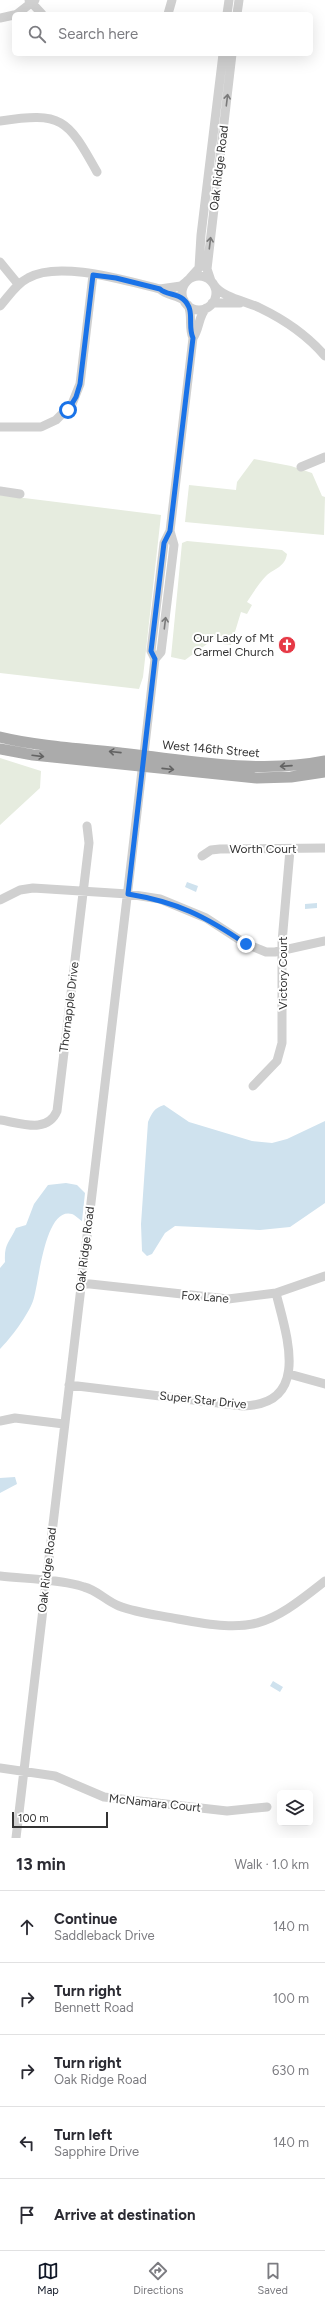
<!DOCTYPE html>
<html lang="en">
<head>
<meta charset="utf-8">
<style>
	body { margin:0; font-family:Figtree,sans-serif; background:#f7f7f7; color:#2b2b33 }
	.controls { position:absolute; right:12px; bottom:12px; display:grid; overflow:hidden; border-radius:6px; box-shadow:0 4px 16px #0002 }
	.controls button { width:36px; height:36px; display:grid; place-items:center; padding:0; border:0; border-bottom:1px solid #e1e1e2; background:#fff; color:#2b2b33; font:20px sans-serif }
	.scale { position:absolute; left:12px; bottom:10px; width:96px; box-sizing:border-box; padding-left:4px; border:2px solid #333; border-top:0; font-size:11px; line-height:14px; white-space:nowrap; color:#333; -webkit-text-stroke:3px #fff; paint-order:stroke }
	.stop { position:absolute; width:12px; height:12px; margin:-9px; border:3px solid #1a73e8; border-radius:50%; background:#fff }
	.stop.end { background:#1a73e8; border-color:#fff; box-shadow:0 1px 4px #0008 }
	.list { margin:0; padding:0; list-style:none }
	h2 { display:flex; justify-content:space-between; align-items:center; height:52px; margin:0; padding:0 16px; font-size:17px }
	h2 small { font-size:13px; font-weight:400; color:#7c7c81 }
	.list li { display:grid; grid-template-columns:26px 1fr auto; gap:12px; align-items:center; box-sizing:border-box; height:72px; padding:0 16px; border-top:1px solid #e1e1e2 }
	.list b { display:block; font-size:15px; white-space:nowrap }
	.list p { margin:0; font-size:13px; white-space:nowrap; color:#7c7c81 }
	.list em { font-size:13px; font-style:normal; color:#7c7c81 }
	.icon { flex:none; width:22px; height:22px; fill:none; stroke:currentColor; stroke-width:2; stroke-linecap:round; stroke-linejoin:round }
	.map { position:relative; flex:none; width:325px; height:1838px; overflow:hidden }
	.search { position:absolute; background:#fff; box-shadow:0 4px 16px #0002; left:12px; right:12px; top:12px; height:44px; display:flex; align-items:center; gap:10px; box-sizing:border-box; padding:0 14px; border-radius:6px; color:#7c7c81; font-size:15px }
	.sheet { height:412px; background:#fff }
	nav { display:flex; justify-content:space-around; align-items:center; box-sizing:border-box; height:56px; border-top:1px solid #e1e1e2; background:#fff; font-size:11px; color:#7c7c81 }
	nav a { display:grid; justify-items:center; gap:2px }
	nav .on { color:#111827 }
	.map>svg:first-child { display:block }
</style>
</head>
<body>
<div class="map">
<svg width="325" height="1838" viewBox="0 0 325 1838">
	<rect width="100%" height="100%" fill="#fff"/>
	<path fill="#e6ecdf" d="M 254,459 L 291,466 L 312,473 L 322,496 L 325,497 L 324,535 L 185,522 L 189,485 L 236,490 L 237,482 Z
		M 0,495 L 161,515 L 143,677 L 139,689 L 0,673 Z
		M 187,541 L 282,550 L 287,554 C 285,567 275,568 266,576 C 259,583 253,593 247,602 L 252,605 L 247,614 L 241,612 L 231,645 L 223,644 L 224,636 L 218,636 L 185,660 L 171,657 L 182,543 Z
		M 0,758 L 41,771 L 40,788 L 0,825 Z"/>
	<path fill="#cfe2ee" d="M 187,882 L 198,886 L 196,892 L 185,887 Z
		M 317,903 L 317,908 L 305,909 L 305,904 Z
		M 164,1105 L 189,1122 L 252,1141 L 272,1143 L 287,1139 L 325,1121 L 325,1203 L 290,1227 L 260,1230 L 175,1226 L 165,1233 L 152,1254 L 147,1256 L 142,1251 L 141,1224 L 148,1122 C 152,1113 154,1108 164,1105 Z
		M 66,1183 L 77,1185 L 85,1193 L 82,1221 C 79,1219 75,1215 72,1214 C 44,1206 39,1285 33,1301 C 28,1315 11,1338 0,1349 L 0,1268 L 5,1262 C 4,1244 9,1243 16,1228 L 26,1225 L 34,1204 L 48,1185 Z
		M 15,1477 L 17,1484 L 0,1493 L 0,1478 Z
		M 273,1681 L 283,1687 L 280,1692 L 270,1686 Z"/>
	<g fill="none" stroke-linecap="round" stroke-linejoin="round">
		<path stroke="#d0d0d0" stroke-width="9" d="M 29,0 L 42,14
			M 17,14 L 35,0
			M 168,14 L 172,0
			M 227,14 L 229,0
			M 237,14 L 239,0
			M 0,18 L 14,15
			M 0,121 C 62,112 67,118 97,172
			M 0,262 L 18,284
			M182 293a17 17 0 1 1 34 0a17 17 0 1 1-34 0Z
			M 190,278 L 199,268 L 201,235 L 223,54
			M 211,281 L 207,269 L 232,54
			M 214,285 C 223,298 246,301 260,308 C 285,320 307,335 325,356
			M 160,289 L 181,286 L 186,282
			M 212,303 L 240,303
			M 188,305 C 193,316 188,327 193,338
			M 0,306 C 9,296 16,284 28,278 C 59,260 126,281 160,289 C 166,295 176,295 184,300
			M 0,427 L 41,427 L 56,420 L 72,404 L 80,384 L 93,275
			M 301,467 L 325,457
			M 0,491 L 20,494
			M 155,659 L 161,652 L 174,545 L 170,531
			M 202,856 L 211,850 L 220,849 L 325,848
			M 0,900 L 20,890 L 33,888 L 128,894 L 160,899 L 206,918 L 246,944 L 266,952 L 275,952 L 325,941
			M 253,1086 L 277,1061 L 282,1043 L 282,942 L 290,850
			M 0,1120 C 21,1123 47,1134 57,1111 L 89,843 L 87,826
			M 81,1283 L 228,1299 L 276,1293 L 325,1276
			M 289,1374 L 325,1384
			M 69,1385 L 243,1406 C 312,1404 286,1334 276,1293
			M 0,1421 L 15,1418 L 64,1424
			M 0,1576 C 26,1579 59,1579 84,1587 C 97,1590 106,1601 119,1606 C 137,1613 158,1615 178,1619 C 253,1633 266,1628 325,1581
			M 0,1768 L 55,1776 L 104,1797 L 227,1811 L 267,1807
			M 16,1838 L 145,745 L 155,659 L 151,651 L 164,543 L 170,531 L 193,338 C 200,328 198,317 206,308"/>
		<path stroke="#ababab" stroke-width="11" d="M 0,737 C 42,747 86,749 129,754 C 193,761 261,774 325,761
			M 0,749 L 33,755 L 257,778 L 291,777 L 325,772"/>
	</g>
	<defs><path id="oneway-shaft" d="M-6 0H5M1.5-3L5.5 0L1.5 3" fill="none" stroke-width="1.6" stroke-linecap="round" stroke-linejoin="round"/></defs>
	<g stroke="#7a7a7a">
		<use href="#oneway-shaft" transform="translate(227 100) rotate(-83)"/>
		<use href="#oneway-shaft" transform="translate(210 243) rotate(-83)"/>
		<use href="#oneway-shaft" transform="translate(165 623) rotate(-83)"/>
	</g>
	<g stroke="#636363">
		<use href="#oneway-shaft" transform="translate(115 752) rotate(-174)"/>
		<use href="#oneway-shaft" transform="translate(38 756) rotate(7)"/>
		<use href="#oneway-shaft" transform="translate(286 766) rotate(176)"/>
		<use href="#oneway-shaft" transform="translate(168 769) rotate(6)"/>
	</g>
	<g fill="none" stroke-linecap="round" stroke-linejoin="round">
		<path stroke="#1a73e8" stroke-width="5" d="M 68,410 L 76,397 L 80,384 L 93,275 L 116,278 L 160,289 C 166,295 176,293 183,299 C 196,310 187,325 193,338 L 170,531 L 164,543 L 151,651 L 155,659 L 128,894 C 177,902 205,916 246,944"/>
	</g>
	<defs>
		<symbol id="church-disc" viewBox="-11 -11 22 22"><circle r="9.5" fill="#e63946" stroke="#fff"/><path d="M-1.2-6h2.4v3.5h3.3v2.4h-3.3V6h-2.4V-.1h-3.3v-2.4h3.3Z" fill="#fff"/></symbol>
	</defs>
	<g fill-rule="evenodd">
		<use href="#church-disc" x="277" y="635" width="20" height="20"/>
	</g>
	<g text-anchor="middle" stroke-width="4" stroke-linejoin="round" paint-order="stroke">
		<g font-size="12" fill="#333" stroke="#fff">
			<text transform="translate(219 168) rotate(-83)" y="4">Oak Ridge Road</text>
			<text transform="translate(211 749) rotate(5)" y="4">West 146th Street</text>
			<text x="263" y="853">Worth Court</text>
			<text transform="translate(283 973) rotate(-90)" y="4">Victory Court</text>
			<text transform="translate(69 1007) rotate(-83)" y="4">Thornapple Drive</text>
			<text transform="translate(85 1249) rotate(-83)" y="4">Oak Ridge Road</text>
			<text transform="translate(205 1297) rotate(4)" y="4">Fox Lane</text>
			<text transform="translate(203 1400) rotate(6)" y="4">Super Star Drive</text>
			<text transform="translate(47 1570) rotate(-83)" y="4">Oak Ridge Road</text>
			<text transform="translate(155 1803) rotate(6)" y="4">McNamara Court</text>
		</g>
		<g font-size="12" fill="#333" stroke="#fff" text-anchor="end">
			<text x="274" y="642">Our Lady of Mt<tspan x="274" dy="14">Carmel Church</tspan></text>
		</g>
	</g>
</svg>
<div class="controls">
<button><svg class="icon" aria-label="layers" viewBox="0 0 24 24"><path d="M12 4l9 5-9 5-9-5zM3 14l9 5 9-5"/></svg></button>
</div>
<div class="scale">100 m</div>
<div class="stop" style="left:68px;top:410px"></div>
<div class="stop end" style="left:246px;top:944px"></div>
<div class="search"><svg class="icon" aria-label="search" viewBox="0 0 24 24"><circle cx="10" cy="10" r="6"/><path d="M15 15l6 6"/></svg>Search here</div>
</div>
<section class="sheet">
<h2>13 min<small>Walk · 1.0 km</small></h2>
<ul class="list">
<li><svg class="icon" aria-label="ahead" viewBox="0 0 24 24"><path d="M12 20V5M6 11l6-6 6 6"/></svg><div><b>Continue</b><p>Saddleback Drive</p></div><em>140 m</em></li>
<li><svg class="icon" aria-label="right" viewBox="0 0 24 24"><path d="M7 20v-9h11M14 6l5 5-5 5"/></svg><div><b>Turn right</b><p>Bennett Road</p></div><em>100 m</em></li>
<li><svg class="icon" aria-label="right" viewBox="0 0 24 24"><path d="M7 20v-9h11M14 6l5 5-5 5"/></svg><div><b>Turn right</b><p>Oak Ridge Road</p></div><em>630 m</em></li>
<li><svg class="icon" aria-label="left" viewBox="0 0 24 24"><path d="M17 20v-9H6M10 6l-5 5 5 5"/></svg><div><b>Turn left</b><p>Sapphire Drive</p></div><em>140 m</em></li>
<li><svg class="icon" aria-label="arrive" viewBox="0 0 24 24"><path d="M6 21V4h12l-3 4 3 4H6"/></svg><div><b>Arrive at destination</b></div></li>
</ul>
</section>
<nav>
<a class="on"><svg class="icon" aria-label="map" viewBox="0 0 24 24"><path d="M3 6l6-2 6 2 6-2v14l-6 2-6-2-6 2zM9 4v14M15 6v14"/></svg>Map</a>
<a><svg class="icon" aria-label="directions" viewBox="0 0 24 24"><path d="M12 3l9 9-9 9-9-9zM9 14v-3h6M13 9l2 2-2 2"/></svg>Directions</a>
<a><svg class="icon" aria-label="saved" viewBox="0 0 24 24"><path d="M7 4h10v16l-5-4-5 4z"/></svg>Saved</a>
</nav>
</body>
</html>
